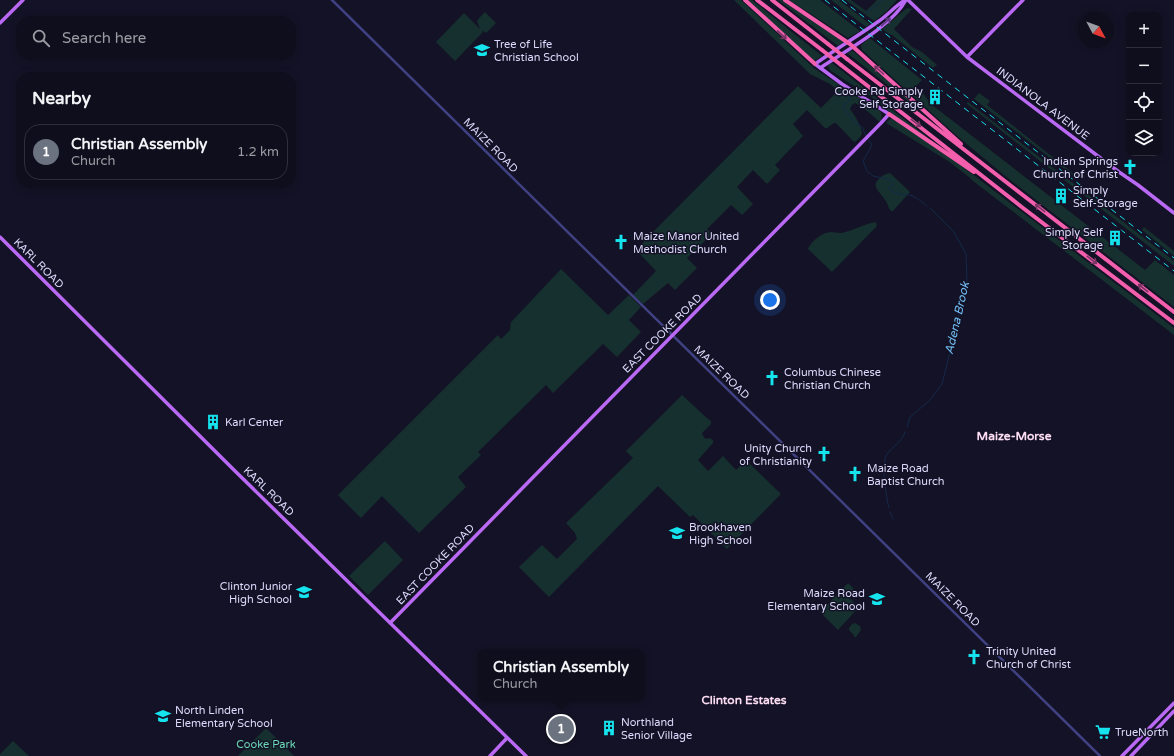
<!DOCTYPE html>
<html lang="en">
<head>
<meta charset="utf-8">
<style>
	body { margin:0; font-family:"Varela Round",sans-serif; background:#181725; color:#f1f3f6 }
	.controls { position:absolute; right:12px; top:12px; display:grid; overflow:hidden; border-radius:8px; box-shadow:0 2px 10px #0003 }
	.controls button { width:36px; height:36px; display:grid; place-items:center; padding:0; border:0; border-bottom:1px solid #2f2e3b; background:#0f0e1c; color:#f1f3f6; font:20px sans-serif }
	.compass { position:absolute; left:1078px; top:12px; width:36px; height:36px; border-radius:50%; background:#0f0e1c; box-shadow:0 2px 10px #0003; rotate:131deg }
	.you { position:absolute; left:770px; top:300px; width:14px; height:14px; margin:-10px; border:3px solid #fff; border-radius:50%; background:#1a73e8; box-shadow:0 0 0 6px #1a73e833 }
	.badge { display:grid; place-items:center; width:26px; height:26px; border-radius:50%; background:#0f766e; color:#fff; font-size:13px; font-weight:700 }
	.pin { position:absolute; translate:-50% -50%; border:2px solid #fff; box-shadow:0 1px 4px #0006 }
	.popup { position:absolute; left:478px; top:649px; width:166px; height:52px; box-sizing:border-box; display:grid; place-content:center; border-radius:8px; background:#0f0e1c; filter:drop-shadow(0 1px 3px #0005); font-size:13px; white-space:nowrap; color:#9b9ca3 }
	.popup b { font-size:15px; color:#f1f3f6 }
	.popup::after { content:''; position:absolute; left:50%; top:100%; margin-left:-8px; border:8px solid transparent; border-top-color:#0f0e1c }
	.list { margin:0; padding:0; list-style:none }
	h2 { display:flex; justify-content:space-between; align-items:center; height:52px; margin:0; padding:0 16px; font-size:17px }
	h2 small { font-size:13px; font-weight:400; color:#9b9ca3 }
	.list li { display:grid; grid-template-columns:26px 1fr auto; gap:12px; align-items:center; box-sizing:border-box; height:56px; margin:0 8px 8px; padding:0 8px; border:1px solid #2f2e3b; border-radius:16px }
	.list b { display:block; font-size:15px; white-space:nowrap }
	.list p { margin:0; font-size:13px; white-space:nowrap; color:#9b9ca3 }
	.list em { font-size:13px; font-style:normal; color:#9b9ca3 }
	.icon { flex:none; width:22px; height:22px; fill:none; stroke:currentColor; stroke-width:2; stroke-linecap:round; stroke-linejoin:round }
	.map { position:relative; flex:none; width:1174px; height:756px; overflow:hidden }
	.search { position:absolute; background:#0f0e1c; box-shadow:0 2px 10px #0003; left:16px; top:16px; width:280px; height:44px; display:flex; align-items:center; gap:10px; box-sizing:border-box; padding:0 14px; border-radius:16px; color:#9b9ca3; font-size:15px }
	.panel { position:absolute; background:#0f0e1c; box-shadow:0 2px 10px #0003; left:16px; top:72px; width:280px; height:116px; border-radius:16px }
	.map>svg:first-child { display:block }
</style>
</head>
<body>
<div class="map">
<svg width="1174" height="756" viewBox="0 0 1174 756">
	<rect width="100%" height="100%" fill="#141226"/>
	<path fill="#15302e" d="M 734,0 L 741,0 L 815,69 L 878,110 L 881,112 L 882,117 L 880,122 C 871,115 865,108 855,103 L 852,105 L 850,109 C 854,114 862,127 862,134 C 861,137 858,139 855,142 L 853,141 L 836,123 L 834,123 L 827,128 L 825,128 L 807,110 L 793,124 L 803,136 L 775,165 L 780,170 L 767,184 L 753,170 L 737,187 L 753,204 L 742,215 L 731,205 L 707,229 L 712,234 L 687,258 L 697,268 L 675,290 L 668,283 L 643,304 L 633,295 L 656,271 L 636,250 L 655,230 L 798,86 L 821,108 L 837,92 L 837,90 L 830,84 L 810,74 Z
		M 747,0 L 752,0 L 822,56 L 814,61 Z
		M 778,0 L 782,0 L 844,42 L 838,46 Z
		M 789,0 L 820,0 L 860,31 L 848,38 Z
		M 831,0 L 839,0 L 870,24 L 866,27 Z
		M 846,0 L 851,0 L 866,11 L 877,0 L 897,0 L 886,12 L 874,21 Z
		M 907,8 L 912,9 L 894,29 L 912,47 L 922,52 L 937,65 L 933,68 L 892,35 L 889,34 L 882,29 Z
		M 485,12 L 496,23 L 486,33 L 482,30 L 483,32 L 455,61 L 436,42 L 464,13 L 480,29 L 477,21 L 480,17 Z
		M 868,39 L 871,39 L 922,80 L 916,86 L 917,89 L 919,88 L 931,104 L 1145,270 L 1155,260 L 1174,275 L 1174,307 L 1009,179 L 957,136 L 862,50 L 861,45 Z
		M 851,51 L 853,51 L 914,103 L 927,116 L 847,53 Z
		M 832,63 L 926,136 L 925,137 L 896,117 L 874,99 L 831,71 L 829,69 L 828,65 Z
		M 979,93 L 990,101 L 987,105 L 1078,177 L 1077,179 L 974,99 Z
		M 968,102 L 1174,261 L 1174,266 L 967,104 L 967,103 Z
		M 890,119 L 893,119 L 948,156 L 971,173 L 1174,328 L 1174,335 L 973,181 L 969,177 L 948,161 L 886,123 Z
		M 890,173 L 910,192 L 893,211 L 891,211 C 888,208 888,203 885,200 C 881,193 870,186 879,179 C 883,175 885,174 890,173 Z
		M 876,222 L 877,226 L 832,272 L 808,249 C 811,241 823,232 831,232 C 834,232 837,233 841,233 C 849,232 863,225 871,223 Z
		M 1144,227 L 1174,251 L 1174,256 L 1142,230 Z
		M 561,269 L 608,315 L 629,295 L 641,307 L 629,320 L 641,332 L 617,357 L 603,344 L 553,393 L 546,385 L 478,452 L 481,455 L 458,477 L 466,487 L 419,533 L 382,496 L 361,518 L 338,495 L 498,335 L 501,339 L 510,330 L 511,322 L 514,319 Z
		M 682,395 L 708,419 L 711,421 L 711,424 L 702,433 L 703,436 L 706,439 L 709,438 L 713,440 L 713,443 L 698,460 L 708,471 L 723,456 L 736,470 L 746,460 L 781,494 L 727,549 L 693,515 L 690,517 L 658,486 L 549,597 L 519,567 L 542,545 L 557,559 L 577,539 L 575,533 L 566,523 L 633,458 L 626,451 Z
		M 385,541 L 403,560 L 368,595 L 349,576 Z
		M 848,583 L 854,589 L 847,596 L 859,607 L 838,630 L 820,612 Z
		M 855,623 L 860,626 L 861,630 L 856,637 L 854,637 L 854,635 L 849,630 L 849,628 L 852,624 Z
		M 266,728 L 294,756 L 238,756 Z
		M 13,741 L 29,756 L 0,756 L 0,754 Z"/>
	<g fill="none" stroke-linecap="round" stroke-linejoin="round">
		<path stroke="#132a49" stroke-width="1" d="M 866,13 L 883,0
			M 844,92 L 848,96 L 849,100 L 845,103 L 843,107 L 855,123 L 862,127 L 866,136
			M 869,140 L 872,145 L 863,161 L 867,171 L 873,176 L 892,180 L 894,182 L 893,185 L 889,187 C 893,196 904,193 913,196 C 917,198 922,202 927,206
			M 907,427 L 910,417 L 930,400 L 942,384 L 958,320 L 963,293 L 967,281 L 966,254 L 954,232 L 930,208
			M 889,508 C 886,498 881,462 887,454 C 893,446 902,442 905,432
			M 890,512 L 893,519"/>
		<path stroke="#404182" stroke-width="2.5" d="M 332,0 L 1100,756"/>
		<path stroke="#b969f4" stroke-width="3.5" d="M 908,0 L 967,57 L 1119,172 L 1138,185 L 1174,213
			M 0,23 L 23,0
			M 967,57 L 1023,0
			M 820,68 C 845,51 892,26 906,0
			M 0,237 L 235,471 L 526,756
			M 390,623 L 881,123 L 889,114 L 842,84 L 815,64 C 836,49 858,36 879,21 C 888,15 895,6 905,0
			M 490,756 L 507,738
			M 1122,756 L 1174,703
			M 1131,756 L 1174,711"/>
		<path stroke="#f35ead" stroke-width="4" d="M 745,0 L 815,64
			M 757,0 L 822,50
			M 772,0 L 828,44
			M 785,0 L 850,44 L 961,144
			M 847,59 L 1174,312
			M 841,65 L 1023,208 L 1174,323
			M 889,114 L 974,172"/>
		<path stroke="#15e3ed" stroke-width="1" stroke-dasharray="6 5" stroke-linecap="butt" d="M 825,0 L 1174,271
			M 842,0 L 1174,258"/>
		<path stroke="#f35ead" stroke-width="4" d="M 828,44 L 847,59
			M 822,50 L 841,65"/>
	</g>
	<defs><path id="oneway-shaft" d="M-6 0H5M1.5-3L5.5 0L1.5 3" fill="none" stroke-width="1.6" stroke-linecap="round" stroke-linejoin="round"/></defs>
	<use stroke="#5e3983" href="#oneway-shaft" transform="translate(886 22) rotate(-41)"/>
	<g stroke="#783463">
		<use href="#oneway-shaft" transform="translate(782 35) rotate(43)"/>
		<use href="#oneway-shaft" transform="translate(879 70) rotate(-138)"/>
		<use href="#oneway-shaft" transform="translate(916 123) rotate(38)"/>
		<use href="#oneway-shaft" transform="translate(1040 208) rotate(-142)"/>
		<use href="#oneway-shaft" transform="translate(1092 260) rotate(38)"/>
		<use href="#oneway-shaft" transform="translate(1143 288) rotate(-142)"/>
	</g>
	<defs>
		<symbol id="school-bare" viewBox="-9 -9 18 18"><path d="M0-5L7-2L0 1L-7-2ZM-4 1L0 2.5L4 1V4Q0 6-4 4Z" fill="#15e3ed" stroke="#141226" stroke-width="2.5" paint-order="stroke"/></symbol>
		<symbol id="building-bare" viewBox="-9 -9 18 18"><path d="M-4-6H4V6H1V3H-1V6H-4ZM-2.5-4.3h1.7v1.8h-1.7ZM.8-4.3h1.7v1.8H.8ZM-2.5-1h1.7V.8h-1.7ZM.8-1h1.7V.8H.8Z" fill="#15e3ed" stroke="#141226" stroke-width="2.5" paint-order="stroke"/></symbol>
		<symbol id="church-bare" viewBox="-9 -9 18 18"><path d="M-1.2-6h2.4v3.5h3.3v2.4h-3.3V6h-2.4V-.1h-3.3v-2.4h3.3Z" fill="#15e3ed" stroke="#141226" stroke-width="2.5" paint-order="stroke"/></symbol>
		<symbol id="supermarket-bare" viewBox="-9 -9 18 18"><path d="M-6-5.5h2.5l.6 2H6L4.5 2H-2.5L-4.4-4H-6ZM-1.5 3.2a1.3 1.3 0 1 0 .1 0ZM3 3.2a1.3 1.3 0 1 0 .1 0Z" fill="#15e3ed" stroke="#141226" stroke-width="2.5" paint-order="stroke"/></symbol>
	</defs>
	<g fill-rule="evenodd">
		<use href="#school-bare" x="471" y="39" width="22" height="22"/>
		<use href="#building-bare" x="924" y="86" width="22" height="22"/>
		<use href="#church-bare" x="1119" y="156" width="22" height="22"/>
		<use href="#building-bare" x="1050" y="185" width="22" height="22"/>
		<use href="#building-bare" x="1104" y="227" width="22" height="22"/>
		<use href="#church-bare" x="610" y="231" width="22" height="22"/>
		<use href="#church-bare" x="761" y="367" width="22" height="22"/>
		<use href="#building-bare" x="202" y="411" width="22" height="22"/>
		<use href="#church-bare" x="813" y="443" width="22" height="22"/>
		<use href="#church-bare" x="844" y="463" width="22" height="22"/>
		<use href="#school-bare" x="666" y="522" width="22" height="22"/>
		<use href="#school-bare" x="293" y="581" width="22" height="22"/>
		<use href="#school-bare" x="866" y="588" width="22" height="22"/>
		<use href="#church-bare" x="963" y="646" width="22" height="22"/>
		<use href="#school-bare" x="152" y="705" width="22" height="22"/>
		<use href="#building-bare" x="598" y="717" width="22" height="22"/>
		<use href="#supermarket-bare" x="1092" y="721" width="22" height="22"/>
	</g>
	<g text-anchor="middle" stroke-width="3" stroke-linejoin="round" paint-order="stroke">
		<g font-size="11" fill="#dcdafc" stroke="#141226" text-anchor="start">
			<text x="494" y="48">Tree of Life<tspan x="494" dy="13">Christian School</tspan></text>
			<text x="923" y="95" text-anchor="end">Cooke Rd Simply<tspan x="923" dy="13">Self Storage</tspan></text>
			<text x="1118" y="165" text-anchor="end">Indian Springs<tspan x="1118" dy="13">Church of Christ</tspan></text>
			<text x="1073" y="194">Simply<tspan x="1073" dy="13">Self-Storage</tspan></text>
			<text x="1103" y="236" text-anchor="end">Simply Self<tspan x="1103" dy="13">Storage</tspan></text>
			<text x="633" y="240">Maize Manor United<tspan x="633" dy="13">Methodist Church</tspan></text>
			<text x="784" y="376">Columbus Chinese<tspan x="784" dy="13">Christian Church</tspan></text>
			<text x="225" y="426">Karl Center</text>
			<text x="812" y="452" text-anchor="end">Unity Church<tspan x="812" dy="13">of Christianity</tspan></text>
			<text x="867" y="472">Maize Road<tspan x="867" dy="13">Baptist Church</tspan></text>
			<text x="689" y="531">Brookhaven<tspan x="689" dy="13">High School</tspan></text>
			<text x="292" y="590" text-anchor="end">Clinton Junior<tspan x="292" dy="13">High School</tspan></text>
			<text x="865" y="597" text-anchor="end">Maize Road<tspan x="865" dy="13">Elementary School</tspan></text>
			<text x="986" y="655">Trinity United<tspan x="986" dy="13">Church of Christ</tspan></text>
			<text x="175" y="714">North Linden<tspan x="175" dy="13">Elementary School</tspan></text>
			<text x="621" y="726">Northland<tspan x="621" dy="13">Senior Village</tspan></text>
			<text x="1115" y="736">TrueNorth</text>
		</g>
		<g font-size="11" fill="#dcdafc" stroke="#141226">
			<text transform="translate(1043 103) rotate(37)" y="4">INDIANOLA AVENUE</text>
			<text transform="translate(491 145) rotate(45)" y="4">MAIZE ROAD</text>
			<text transform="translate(39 263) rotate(45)" y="4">KARL ROAD</text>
			<text transform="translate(662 333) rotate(-45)" y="4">EAST COOKE ROAD</text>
			<text transform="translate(722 372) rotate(44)" y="4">MAIZE ROAD</text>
			<text transform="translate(269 491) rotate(44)" y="4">KARL ROAD</text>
			<text transform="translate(435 564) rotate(-46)" y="4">EAST COOKE ROAD</text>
			<text transform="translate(953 599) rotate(45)" y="4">MAIZE ROAD</text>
		</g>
		<g font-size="11" fill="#6bd8b7" stroke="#141226">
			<text x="266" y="748">Cooke Park</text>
		</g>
		<g font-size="12" font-style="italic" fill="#70bef4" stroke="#141226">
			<text transform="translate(957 318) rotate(-77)" y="4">Adena Brook</text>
		</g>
		<g font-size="12" font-weight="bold" fill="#fcdcf2" stroke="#141226">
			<text x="1014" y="440">Maize-Morse</text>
			<text x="744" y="704">Clinton Estates</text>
		</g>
	</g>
</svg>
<div class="controls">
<button>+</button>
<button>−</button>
<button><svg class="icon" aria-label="locate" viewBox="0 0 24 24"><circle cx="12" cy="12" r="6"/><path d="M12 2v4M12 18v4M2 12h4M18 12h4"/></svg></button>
<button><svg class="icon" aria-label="layers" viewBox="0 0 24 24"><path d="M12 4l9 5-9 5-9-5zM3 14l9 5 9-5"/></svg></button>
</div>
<svg class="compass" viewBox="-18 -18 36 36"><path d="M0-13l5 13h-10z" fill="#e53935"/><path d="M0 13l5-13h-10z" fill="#9b9ca3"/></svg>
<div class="you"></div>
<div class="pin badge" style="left:561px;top:729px;background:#6b7280">1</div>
<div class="popup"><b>Christian Assembly</b>Church</div>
<div class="search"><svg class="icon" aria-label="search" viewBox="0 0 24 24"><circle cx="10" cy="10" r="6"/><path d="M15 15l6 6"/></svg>Search here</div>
<section class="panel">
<h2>Nearby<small></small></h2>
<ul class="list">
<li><span class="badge" style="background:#6b7280">1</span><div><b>Christian Assembly</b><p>Church</p></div><em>1.2 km</em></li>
</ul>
</section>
</div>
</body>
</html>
